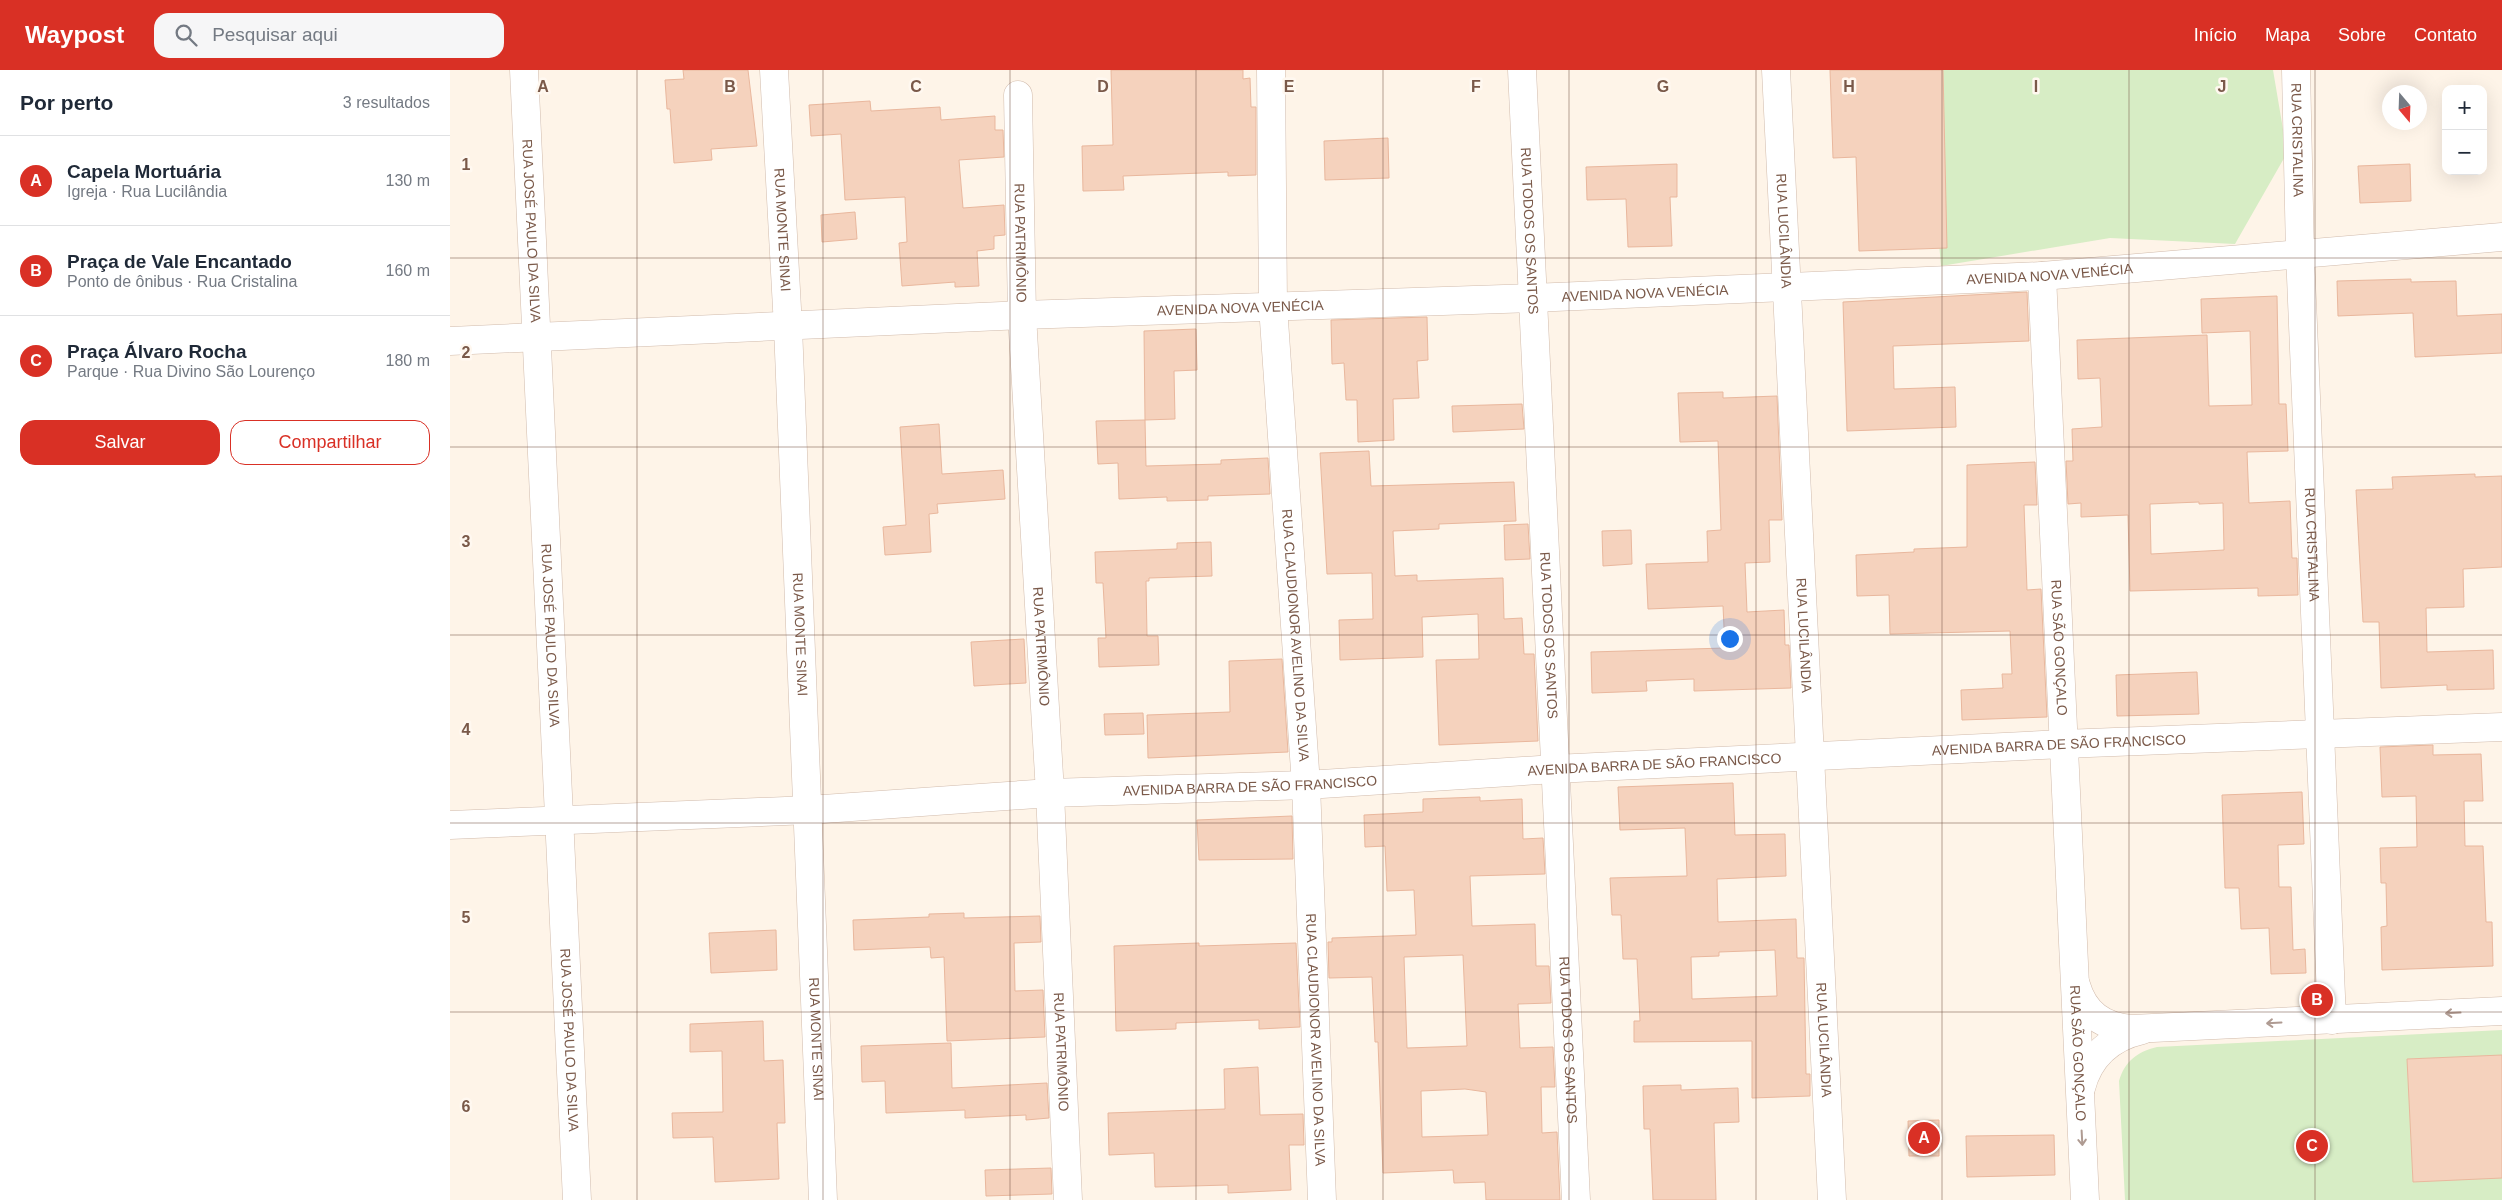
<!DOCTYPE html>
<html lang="pt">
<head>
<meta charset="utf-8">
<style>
	body { margin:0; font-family:Arial,sans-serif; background:#f6f6f7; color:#1f2937 }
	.controls { position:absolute; right:15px; top:15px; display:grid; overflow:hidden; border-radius:10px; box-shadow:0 5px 20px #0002 }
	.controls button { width:45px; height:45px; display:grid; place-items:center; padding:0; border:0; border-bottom:1px solid #e0e1e3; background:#fff; color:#1f2937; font:25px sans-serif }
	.compass { position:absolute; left:1932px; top:15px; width:45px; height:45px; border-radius:50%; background:#fff; box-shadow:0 5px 20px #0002; rotate:161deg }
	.you { position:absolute; left:1279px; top:568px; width:18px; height:18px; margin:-12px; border:4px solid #fff; border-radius:50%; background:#1a73e8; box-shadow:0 0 0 8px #1a73e833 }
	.badge { display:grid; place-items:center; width:32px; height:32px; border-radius:50%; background:#d93025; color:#fff; font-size:16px; font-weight:700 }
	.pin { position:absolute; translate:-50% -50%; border:2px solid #fff; box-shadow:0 1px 5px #0006 }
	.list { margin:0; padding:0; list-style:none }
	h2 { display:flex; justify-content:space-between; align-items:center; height:65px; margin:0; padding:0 20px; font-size:21px }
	h2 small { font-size:16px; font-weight:400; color:#747a83 }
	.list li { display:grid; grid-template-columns:32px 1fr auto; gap:15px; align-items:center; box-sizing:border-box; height:90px; padding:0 20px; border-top:1px solid #e0e1e3 }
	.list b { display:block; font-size:19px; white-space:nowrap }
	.list p { margin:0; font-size:16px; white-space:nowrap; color:#747a83 }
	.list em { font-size:16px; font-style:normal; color:#747a83 }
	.actions { display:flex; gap:10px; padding:15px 20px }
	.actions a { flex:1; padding:11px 0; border:1px solid #d93025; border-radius:15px; text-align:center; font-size:18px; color:#d93025 }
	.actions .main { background:#d93025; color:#fff }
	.icon { flex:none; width:28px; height:28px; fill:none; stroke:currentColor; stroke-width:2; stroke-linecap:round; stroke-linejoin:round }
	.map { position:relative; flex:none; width:2052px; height:1130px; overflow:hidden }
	header { display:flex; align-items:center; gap:30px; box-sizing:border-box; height:70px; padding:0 25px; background:#d93025; color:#fff }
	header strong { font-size:24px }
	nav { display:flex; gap:28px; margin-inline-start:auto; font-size:18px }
	.search { width:350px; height:45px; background:#f6f6f7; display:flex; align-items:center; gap:12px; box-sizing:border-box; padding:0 18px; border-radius:15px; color:#747a83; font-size:19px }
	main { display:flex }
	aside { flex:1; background:#fff }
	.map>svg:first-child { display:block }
</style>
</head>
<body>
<header>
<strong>Waypost</strong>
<div class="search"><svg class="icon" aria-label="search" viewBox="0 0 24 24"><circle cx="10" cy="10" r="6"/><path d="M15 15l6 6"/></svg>Pesquisar aqui</div>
<nav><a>Início</a><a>Mapa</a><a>Sobre</a><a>Contato</a></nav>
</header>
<main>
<aside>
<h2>Por perto<small>3 resultados</small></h2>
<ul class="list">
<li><span class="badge">A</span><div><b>Capela Mortuária</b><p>Igreja · Rua Lucilândia</p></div><em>130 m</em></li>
<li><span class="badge">B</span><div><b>Praça de Vale Encantado</b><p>Ponto de ônibus · Rua Cristalina</p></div><em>160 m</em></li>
<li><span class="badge">C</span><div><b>Praça Álvaro Rocha</b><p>Parque · Rua Divino São Lourenço</p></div><em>180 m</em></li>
</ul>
<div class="actions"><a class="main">Salvar</a><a>Compartilhar</a></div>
</aside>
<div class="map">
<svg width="2052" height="1130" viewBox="0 0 2052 1130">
	<rect width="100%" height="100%" fill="#fef4e8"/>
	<path fill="#d7edc5" d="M 1474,0 L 1823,0 L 1837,83 L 1785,174 L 1660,168 L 1491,196 Z
		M 2052,960 L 2052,1130 L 1675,1130 L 1669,1011 C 1675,991 1687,982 1707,977 Z"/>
	<path fill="#f5d2bd" stroke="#e9b79d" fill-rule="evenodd" d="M 233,0 L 298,0 L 307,76 L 261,79 L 262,90 L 224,93 L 220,39 L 217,39 L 215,10 L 234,9 Z
		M 661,0 L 793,0 L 793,9 L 800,8 L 801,37 L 806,37 L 806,105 L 778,106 L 778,102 L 673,106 L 674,120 L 633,121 L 632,76 L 663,75 Z
		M 1380,0 L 1493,0 L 1497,178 L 1409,181 L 1406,87 L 1383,88 Z
		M 420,31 L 421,41 L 490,37 L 491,50 L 545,46 L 545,60 L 553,60 L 554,87 L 509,90 L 513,138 L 554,135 L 555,165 L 544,166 L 544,179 L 527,181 L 529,216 L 505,217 L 505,212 L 452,216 L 449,173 L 457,172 L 455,127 L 395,130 L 391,64 L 361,66 L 359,35 Z
		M 938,68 L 939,108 L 875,110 L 874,71 Z
		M 1227,94 L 1227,127 L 1220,127 L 1222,176 L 1178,177 L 1176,129 L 1137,130 L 1136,97 Z
		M 1960,94 L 1961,131 L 1910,133 L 1908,96 Z
		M 405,142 L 407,169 L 372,172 L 371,145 Z
		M 1961,209 L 1961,212 L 2006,211 L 2007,246 L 2052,244 L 2052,283 L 1965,287 L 1963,243 L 1888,246 L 1887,211 Z
		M 1577,222 L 1579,271 L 1443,276 L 1444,319 L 1505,317 L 1506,357 L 1397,361 L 1393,232 Z
		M 1827,226 L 1829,334 L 1836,334 L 1838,381 L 1797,382 L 1799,433 L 1840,431 L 1842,488 L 1847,488 L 1848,525 L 1808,526 L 1808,518 L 1680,521 L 1678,445 L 1631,447 L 1631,433 L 1618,434 L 1616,391 L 1623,391 L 1622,359 L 1652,357 L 1650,308 L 1628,309 L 1627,270 L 1757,265 L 1759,336 L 1802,335 L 1800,261 L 1752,263 L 1751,229 ZM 1749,432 L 1749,434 L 1773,433 L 1774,480 L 1701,484 L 1700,434 Z
		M 977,247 L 978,290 L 967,291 L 969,328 L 943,329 L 944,370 L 908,372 L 907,330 L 896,330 L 894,293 L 882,294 L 881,250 Z
		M 746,259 L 747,300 L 724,301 L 725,349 L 695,350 L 694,261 Z
		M 1273,322 L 1273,328 L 1327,326 L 1332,450 L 1319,450 L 1320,492 L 1295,493 L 1297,542 L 1334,540 L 1335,575 L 1339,575 L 1341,618 L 1244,621 L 1244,609 L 1196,611 L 1197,621 L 1142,623 L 1141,582 L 1275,578 L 1273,536 L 1198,539 L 1196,494 L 1258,492 L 1257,461 L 1271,460 L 1268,371 L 1230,372 L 1228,323 Z
		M 1072,334 L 1074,359 L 1003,362 L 1002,336 Z
		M 695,350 L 696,396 L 771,394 L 771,390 L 818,388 L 820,424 L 758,426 L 758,430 L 717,431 L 717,427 L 669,429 L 668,393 L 648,394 L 646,351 Z
		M 489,354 L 492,404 L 553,400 L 555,429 L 487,434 L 488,443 L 479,444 L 481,482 L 435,485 L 433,457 L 456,455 L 450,357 Z
		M 919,381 L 921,416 L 1064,412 L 1066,451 L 989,454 L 989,459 L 943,461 L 945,506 L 967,505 L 967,511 L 1053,508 L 1054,549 L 1072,548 L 1074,584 L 1084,584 L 1088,671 L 989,675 L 986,590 L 1029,589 L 1028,544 L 972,547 L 973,587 L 890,590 L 889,550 L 923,549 L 922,503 L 877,504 L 870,383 Z
		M 1585,392 L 1587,435 L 1574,435 L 1577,520 L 1591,519 L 1597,647 L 1512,650 L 1511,620 L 1553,618 L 1552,604 L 1562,604 L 1560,561 L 1440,564 L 1439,525 L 1407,526 L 1406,485 L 1464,482 L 1464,479 L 1517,477 L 1517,395 Z
		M 2025,404 L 2025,407 L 2052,406 L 2052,497 L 2013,499 L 2014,537 L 1976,538 L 1977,582 L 2043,580 L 2044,619 L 1997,620 L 1997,615 L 1931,618 L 1929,552 L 1913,552 L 1906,420 L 1943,419 L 1942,407 Z
		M 1078,454 L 1080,489 L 1055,490 L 1054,455 Z
		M 1181,460 L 1182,494 L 1153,496 L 1152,461 Z
		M 761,472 L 762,506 L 699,508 L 699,511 L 696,511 L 697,566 L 708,566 L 709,595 L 649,597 L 648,568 L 656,568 L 653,513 L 646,513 L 645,482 L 727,479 L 727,473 Z
		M 574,569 L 576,613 L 524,616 L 521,572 Z
		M 832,589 L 838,682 L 698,688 L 697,645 L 780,642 L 779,591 Z
		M 1747,602 L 1749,644 L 1667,646 L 1666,605 Z
		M 693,643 L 694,664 L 655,665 L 654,644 Z
		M 1983,675 L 1983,685 L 2031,684 L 2033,731 L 2014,731 L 2015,776 L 2033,776 L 2036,852 L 2042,852 L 2043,896 L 1932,900 L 1931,857 L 1937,856 L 1936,813 L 1931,813 L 1930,778 L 1967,777 L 1966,726 L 1932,727 L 1930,677 Z
		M 1283,713 L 1285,765 L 1335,764 L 1336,806 L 1267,809 L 1268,852 L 1346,849 L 1347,888 L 1354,888 L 1356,1004 L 1360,1004 L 1360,1026 L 1302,1028 L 1302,971 L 1184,972 L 1184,951 L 1190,951 L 1187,889 L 1173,889 L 1171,845 L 1162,845 L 1160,808 L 1237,806 L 1235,758 L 1170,760 L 1168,717 ZM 1325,880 L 1327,926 L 1242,929 L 1241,887 L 1269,886 L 1269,882 Z
		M 1852,722 L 1854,774 L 1828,775 L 1829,817 L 1841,817 L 1843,880 L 1855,879 L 1856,903 L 1821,904 L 1819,858 L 1791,859 L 1789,818 L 1775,818 L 1772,725 Z
		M 1030,727 L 1030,731 L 1072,729 L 1073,769 L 1093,768 L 1095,804 L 1020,806 L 1022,856 L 1085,854 L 1086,896 L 1099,896 L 1101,933 L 1068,934 L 1070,978 L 1103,977 L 1105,1017 L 1091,1017 L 1092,1063 L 1107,1062 L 1110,1130 L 1036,1130 L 1035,1112 L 1004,1113 L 1003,1100 L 933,1103 L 928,972 L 925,972 L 922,907 L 879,908 L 878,872 L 882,872 L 882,868 L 966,865 L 964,820 L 937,821 L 935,776 L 915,777 L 914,745 L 973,742 L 973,729 ZM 1013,885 L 1017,976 L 957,978 L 954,887 ZM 1015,1019 L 1036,1022 L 1038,1065 L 972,1067 L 971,1021 Z
		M 842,746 L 843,789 L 749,790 L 747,750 Z
		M 514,843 L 514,848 L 590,846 L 591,872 L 564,873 L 565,921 L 593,920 L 595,967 L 497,971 L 494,887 L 481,888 L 480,877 L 404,880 L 403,850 L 479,847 L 479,844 Z
		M 326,860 L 327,900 L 261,903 L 259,863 Z
		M 749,873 L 749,876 L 846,873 L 850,957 L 809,959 L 809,950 L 726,953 L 726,959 L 666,961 L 664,876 Z
		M 313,951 L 314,991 L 333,990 L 335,1053 L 327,1053 L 329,1109 L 265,1112 L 263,1067 L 223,1068 L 222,1043 L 273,1042 L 272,981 L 240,982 L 240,954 Z
		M 501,973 L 502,1018 L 597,1013 L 599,1048 L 576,1050 L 576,1045 L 515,1048 L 515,1040 L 436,1043 L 435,1011 L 412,1012 L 411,976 Z
		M 2052,985 L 2052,1108 L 1963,1112 L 1957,989 Z
		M 808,997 L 810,1045 L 853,1044 L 854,1075 L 839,1075 L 841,1120 L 778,1123 L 778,1115 L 705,1117 L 704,1083 L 659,1085 L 658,1043 L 775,1039 L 774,999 Z
		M 1231,1015 L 1231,1020 L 1288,1018 L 1289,1052 L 1264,1053 L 1266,1130 L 1203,1130 L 1200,1059 L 1194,1059 L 1193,1016 Z
		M 1489,1050 L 1489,1086 L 1459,1086 L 1458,1051 Z
		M 1604,1065 L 1605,1105 L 1517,1107 L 1516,1066 Z
		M 601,1098 L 602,1124 L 536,1126 L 535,1100 Z"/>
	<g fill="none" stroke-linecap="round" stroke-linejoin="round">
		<defs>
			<g id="minor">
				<path id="s1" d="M 74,0 L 127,1130"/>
				<path id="s2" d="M 324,0 L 338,257 L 373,1130"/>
				<path id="s3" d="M 821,0 L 823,236 L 856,715 L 872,1130"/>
				<path id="s4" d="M 1072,0 L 1126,1130"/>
				<path id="s5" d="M 1326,0 L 1382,1130"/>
				<path id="s6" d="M 1846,0 L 1850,183 L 1882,950"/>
				<path id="s7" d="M 568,25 L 572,245 L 600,723 L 618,1130"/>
				<path id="s8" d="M 1592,206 L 1635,1130"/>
				<path id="s9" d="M 0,271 L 572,245 L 1082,228 L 1592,206 L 2052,167"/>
				<path id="s10" d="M 0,755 L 359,740 L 600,723 L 856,715 L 1105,699 L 1613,674 L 2052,657"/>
				<path d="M 1626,915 C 1634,943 1653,957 1682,959 L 2052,941"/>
				<path d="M 1631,1018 C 1639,986 1661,967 1692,960"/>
			</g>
		</defs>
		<use href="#minor" stroke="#d1bbac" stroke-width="29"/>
		<use href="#minor" stroke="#fff" stroke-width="28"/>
	</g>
	<defs><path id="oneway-shaft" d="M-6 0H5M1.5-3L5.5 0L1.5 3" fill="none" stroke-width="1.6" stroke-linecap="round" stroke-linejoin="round" transform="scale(1.25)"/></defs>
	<g stroke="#af9b92">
		<use href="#oneway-shaft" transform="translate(2003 943) rotate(177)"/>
		<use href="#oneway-shaft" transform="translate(1824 953) rotate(177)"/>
		<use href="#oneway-shaft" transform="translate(1632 1068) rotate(87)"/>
	</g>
	<path fill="none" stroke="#7a5949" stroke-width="1" stroke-opacity="0.55" d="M 187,0 L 187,1130M 373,0 L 373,1130M 560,0 L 560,1130M 746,0 L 746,1130M 933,0 L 933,1130M 1119,0 L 1119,1130M 1306,0 L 1306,1130M 1492,0 L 1492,1130M 1679,0 L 1679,1130M 1865,0 L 1865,1130M 0,188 L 2052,188M 0,377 L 2052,377M 0,565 L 2052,565M 0,753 L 2052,753M 0,942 L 2052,942"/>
	<g text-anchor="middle" stroke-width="5" stroke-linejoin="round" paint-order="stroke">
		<g font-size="14" fill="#7a5949" stroke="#fff8f0">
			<text dy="5" stroke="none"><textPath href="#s6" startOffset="70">RUA CRISTALINA</textPath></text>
			<text dy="5" stroke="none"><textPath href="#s1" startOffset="161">RUA JOSÉ PAULO DA SILVA</textPath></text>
			<text dy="5" stroke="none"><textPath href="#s2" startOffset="160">RUA MONTE SINAI</textPath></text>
			<text dy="5" stroke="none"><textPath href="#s4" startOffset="161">RUA TODOS OS SANTOS</textPath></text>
			<text dy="5" stroke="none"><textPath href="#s5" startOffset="161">RUA LUCILÂNDIA</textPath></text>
			<text dy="5" stroke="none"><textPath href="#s7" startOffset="148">RUA PATRIMÔNIO</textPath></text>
			<text dy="5" stroke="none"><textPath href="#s9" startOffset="1601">AVENIDA NOVA VENÉCIA</textPath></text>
			<text dy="5" stroke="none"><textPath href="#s9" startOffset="1196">AVENIDA NOVA VENÉCIA</textPath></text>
			<text dy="5" stroke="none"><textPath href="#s9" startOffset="791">AVENIDA NOVA VENÉCIA</textPath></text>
			<text dy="5" stroke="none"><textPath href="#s6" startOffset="475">RUA CRISTALINA</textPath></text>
			<text dy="5" stroke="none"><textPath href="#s1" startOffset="566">RUA JOSÉ PAULO DA SILVA</textPath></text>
			<text dy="5" stroke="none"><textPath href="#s2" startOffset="565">RUA MONTE SINAI</textPath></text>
			<text dy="5" stroke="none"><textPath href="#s3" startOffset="566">RUA CLAUDIONOR AVELINO DA SILVA</textPath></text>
			<text dy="5" stroke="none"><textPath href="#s4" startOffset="566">RUA TODOS OS SANTOS</textPath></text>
			<text dy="5" stroke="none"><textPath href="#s5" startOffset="566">RUA LUCILÂNDIA</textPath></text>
			<text dy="5" stroke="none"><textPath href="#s7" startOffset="552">RUA PATRIMÔNIO</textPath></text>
			<text dy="5" stroke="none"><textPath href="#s8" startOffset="372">RUA SÃO GONÇALO</textPath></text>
			<text dy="5" stroke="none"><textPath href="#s10" startOffset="1611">AVENIDA BARRA DE SÃO FRANCISCO</textPath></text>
			<text dy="5" stroke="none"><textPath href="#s10" startOffset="1206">AVENIDA BARRA DE SÃO FRANCISCO</textPath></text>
			<text dy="5" stroke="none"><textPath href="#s10" startOffset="801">AVENIDA BARRA DE SÃO FRANCISCO</textPath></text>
			<text dy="5" stroke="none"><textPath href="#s3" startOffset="971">RUA CLAUDIONOR AVELINO DA SILVA</textPath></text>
			<text dy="5" stroke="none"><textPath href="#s5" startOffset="971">RUA LUCILÂNDIA</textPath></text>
			<text dy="5" stroke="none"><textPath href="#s1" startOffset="971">RUA JOSÉ PAULO DA SILVA</textPath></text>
			<text dy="5" stroke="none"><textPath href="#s2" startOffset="970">RUA MONTE SINAI</textPath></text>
			<text dy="5" stroke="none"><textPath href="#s4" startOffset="971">RUA TODOS OS SANTOS</textPath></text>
			<text dy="5" stroke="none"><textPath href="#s7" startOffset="958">RUA PATRIMÔNIO</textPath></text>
			<text dy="5" stroke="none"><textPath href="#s8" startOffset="778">RUA SÃO GONÇALO</textPath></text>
		</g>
	</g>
	<g font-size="16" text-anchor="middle" font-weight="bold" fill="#7a5949" stroke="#fff8f0" stroke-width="5" stroke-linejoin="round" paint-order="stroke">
		<text x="93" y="22">A</text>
		<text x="280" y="22">B</text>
		<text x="466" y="22">C</text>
		<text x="653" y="22">D</text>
		<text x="839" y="22">E</text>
		<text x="1026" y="22">F</text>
		<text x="1213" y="22">G</text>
		<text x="1399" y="22">H</text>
		<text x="1586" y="22">I</text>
		<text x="1772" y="22">J</text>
		<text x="16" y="100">1</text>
		<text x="16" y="288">2</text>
		<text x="16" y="477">3</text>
		<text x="16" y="665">4</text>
		<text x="16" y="853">5</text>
		<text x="16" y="1042">6</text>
	</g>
</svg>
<div class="controls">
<button>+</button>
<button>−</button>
</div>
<svg class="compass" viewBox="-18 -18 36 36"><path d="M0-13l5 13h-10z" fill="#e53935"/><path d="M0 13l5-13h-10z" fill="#747a83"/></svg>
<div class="you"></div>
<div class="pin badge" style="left:1474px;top:1068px">A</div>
<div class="pin badge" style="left:1867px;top:930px">B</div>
<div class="pin badge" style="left:1862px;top:1076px">C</div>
</div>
</main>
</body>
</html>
